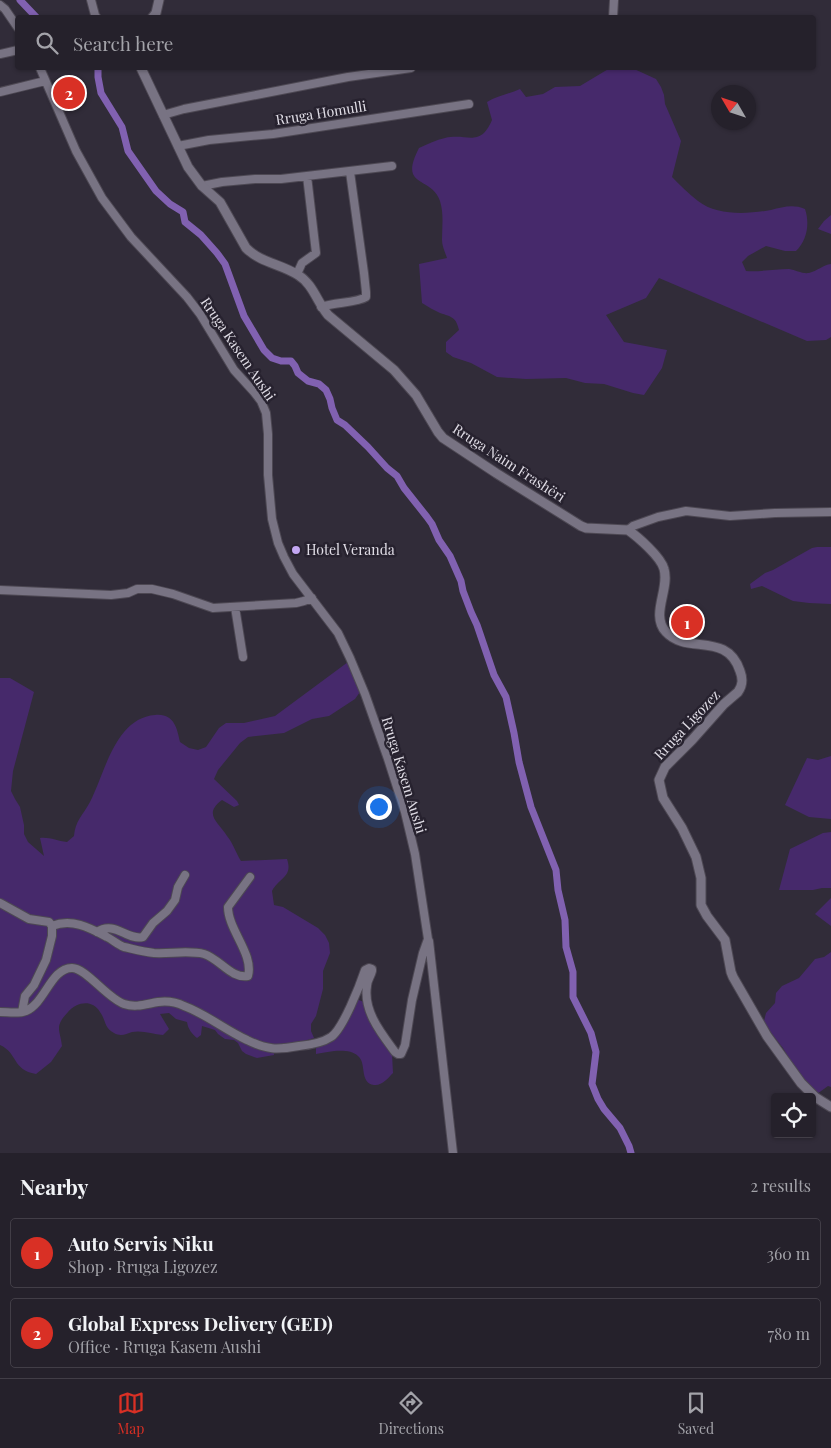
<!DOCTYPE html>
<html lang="en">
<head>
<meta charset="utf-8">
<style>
	body { margin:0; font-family:"Playfair Display",serif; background:#2d2933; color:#f1f3f6 }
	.controls { position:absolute; right:15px; bottom:15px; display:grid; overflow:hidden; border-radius:5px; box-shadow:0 1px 4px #0004 }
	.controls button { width:45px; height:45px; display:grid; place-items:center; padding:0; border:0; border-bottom:1px solid #423e47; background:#25212b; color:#f1f3f6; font:25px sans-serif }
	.compass { position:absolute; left:711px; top:85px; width:45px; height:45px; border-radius:50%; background:#25212b; box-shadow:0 1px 4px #0004; rotate:309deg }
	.you { position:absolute; left:378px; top:806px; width:18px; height:18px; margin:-12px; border:4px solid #fff; border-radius:50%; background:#1a73e8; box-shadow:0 0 0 8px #1a73e833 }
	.badge { display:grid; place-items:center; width:32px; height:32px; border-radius:50%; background:#d93025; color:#fff; font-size:16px; font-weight:700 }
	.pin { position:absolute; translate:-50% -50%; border:2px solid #fff; box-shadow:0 1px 5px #0006 }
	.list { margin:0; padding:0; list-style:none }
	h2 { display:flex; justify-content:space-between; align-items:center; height:65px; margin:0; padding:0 20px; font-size:21px }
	h2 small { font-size:16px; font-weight:400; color:#a3a3a9 }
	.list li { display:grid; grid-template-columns:32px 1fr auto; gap:15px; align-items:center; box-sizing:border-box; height:70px; margin:0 10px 10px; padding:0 10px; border:1px solid #423e47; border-radius:5px }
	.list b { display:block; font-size:19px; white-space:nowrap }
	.list p { margin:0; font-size:16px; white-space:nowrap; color:#a3a3a9 }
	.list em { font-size:16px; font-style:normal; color:#a3a3a9 }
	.icon { flex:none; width:28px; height:28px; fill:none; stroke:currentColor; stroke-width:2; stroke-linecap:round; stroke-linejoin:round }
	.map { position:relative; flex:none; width:831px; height:1153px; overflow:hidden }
	.search { position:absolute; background:#25212b; box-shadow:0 1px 4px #0004; left:15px; right:15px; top:15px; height:55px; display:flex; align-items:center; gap:12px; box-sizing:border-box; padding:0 18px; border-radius:5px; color:#a3a3a9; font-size:19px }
	.sheet { height:225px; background:#25212b }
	nav { display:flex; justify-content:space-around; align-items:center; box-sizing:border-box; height:70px; border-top:1px solid #423e47; background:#25212b; font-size:14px; color:#a3a3a9 }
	nav a { display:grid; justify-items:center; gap:2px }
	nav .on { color:#d93025 }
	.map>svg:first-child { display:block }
</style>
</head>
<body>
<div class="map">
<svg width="831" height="1153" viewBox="0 0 831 1153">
	<rect width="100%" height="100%" fill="#312c39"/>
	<path fill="#46296b" d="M 610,68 L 632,68 L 656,79 L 661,87 L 664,95 L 665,104 L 681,141 L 672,177 C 680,185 689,194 698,201 C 717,216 748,214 771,210 C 783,207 793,204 805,209 C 810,224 807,240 796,251 L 785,251 L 766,246 L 748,256 L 742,262 L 746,271 C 760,272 775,269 789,269 C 796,270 802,274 809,273 C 817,271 823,265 831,264 L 831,337 L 826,340 L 807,341 L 659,278 L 646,298 L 606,315 L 624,342 L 667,350 L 662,368 L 644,395 L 633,393 L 604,384 L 585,383 L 566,378 L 526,379 L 497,377 L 471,363 L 453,357 L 446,352 L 446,342 L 459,330 C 456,317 452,317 440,313 C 434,310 428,307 422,303 L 419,264 L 447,258 C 445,252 442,246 442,240 C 442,227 444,214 440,201 C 431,175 398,189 419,148 C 428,144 436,140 445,138 C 468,133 480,148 492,120 L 487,102 C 497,96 509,94 520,89 L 526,97 L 543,94 L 555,87 L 580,86 Z
		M 831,215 L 831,234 L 818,229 L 824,221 Z
		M 817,547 L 831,547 L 831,604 L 809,603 L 793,601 L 762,586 L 751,589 L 750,584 L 765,573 L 773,570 L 812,548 Z
		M 348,662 L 360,692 L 355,699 L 329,716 L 312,719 L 284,733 L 248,737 L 240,743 L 218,770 L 214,779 L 237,801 L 239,805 L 234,807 L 222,800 C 203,814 218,822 227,836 C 233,843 236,853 241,861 L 287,859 C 293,877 280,877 272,891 L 274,905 L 283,907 L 318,928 L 325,935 L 329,943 L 330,953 L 323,971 L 323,989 L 316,1016 L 311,1024 L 311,1031 L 314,1038 L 290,1045 L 273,1046 L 274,1055 L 257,1058 L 246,1054 L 242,1051 L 238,1043 L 234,1040 L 225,1039 L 218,1034 L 215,1030 L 202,1026 L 201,1035 L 197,1038 C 192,1034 188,1029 187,1022 L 176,1019 L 169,1013 L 160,1014 L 169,1029 L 163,1035 C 153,1034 142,1030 132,1032 C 126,1034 121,1037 114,1033 C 104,1028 106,1020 100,1012 C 92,999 77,1002 68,1012 C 54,1027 60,1029 62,1046 L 51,1062 L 36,1074 C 12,1070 18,1053 0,1045 L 0,678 L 10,678 L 34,692 L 13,771 L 11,791 L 15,799 L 20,807 L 24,825 L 24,834 L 28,842 L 44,856 L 40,838 C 50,837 57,841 67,842 L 74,836 C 75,821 83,815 90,802 C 105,773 115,718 155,715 C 174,713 177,728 180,742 L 189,748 L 198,750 L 206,747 L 219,728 L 226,723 L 244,723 L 275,716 Z
		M 831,756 L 831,819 L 809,817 L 785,805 L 807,758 L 818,760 Z
		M 831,832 L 831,888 L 822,888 L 813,890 L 779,890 L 790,849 L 823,833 Z
		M 831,898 L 831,926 L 815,914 Z
		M 831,952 L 831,1087 L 828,1086 L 817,1094 L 798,1074 L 783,1048 L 771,1033 L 764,1021 L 766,1013 L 775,1003 L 776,993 L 782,986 L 799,978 L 815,959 L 824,957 Z
		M 356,999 L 364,1002 L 368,1017 L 392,1054 L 393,1073 C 388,1078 382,1086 374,1085 C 359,1083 367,1063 358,1056 C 348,1047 328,1052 316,1054 L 316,1042 L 327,1041 Z"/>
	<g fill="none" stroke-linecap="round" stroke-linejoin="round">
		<path stroke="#8161b1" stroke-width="7" d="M 20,0 L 37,18
			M 98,68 L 98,77 L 101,93 L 122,127 L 128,151 L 156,191 L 170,204 L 183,212 L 185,222 L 201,235 L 217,253 L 225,264 L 244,316 L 264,350 L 272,358 L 281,361 L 291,361 L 295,366 L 298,373 L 308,381 L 319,384 L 326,390 L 330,399 L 332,408 L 337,420 L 345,425 L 368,447 L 387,468 L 397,476 L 404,488 L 427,517 L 432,524 L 439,540 L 450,556 L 461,581 L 463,591 L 471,612 L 477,625 L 494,675 L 506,697 L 514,733 L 519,762 L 531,807 L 556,870 L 558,890 L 565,920 L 566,947 L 573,972 L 573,997 L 591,1033 L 596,1052 L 592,1084 L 598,1099 L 604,1109 L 620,1128 L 629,1146 L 631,1153"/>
		<defs>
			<path id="minor" d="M 91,0 L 95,15 L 97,18
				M 0,5 L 5,9 L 18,28
				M 613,18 L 614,0
				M 0,54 L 18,50
				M 0,92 L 45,81
				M 163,115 L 184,109 L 348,77 L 411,68
				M 178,146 L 209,140 L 273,134 L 469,104
				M 202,186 L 222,182 L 255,179 L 281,179 L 392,166
				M 297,274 L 302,263 L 316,253 L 307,176
				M 321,307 C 334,302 357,303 366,297 L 366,292 L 364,273 L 350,172
				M 628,530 L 633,526 L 658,517 L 686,511 L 730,516 L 775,513 L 831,512
				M 0,590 L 111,595 L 128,593 L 137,589 L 152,589 L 173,594 L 213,608 L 296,603 L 304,601 L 312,598
				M 235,607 L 243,657
				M 0,903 L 29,919 L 49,922 L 52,926
				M 97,932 C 115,920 127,941 143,937 L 153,923 L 167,911 L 175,900 L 178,887 L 185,875
				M 429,941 L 453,1153
				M 0,1012 C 8,1012 19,1014 26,1011 C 45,1003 51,968 72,968 C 86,968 107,998 124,1004 C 136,1008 146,1004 158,1002 C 166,1001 176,1002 184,1006 C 206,1014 225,1030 247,1040 C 267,1050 277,1050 299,1046 C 309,1045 322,1043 331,1037 C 343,1029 360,985 365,970 L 369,968 L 372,969 L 372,971 C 371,976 367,980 367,986 C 363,1011 381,1033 395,1052 L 398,1054 L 401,1054 L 405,1045 L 412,1000 L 423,953 L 428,939 L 415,854 L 405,812 L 388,759 L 365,694 L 350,658 L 338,633 L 293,574 L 284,557 L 278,543 L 272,519 L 268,475 L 268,434 L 266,413 L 261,401 L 254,392 L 234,370 L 200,314 L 187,297 L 131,237 L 102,198 L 76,151 L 40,68
				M 22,1012 L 25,996 L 34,985 L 46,960 L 52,936 L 52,926 C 72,918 90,928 107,937 C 113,940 118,945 124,947 C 133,949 144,952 154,953 C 170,954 189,950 204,954 C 220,959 231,979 248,976 C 254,954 228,930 228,907 L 250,877"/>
			<path id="tertiary" d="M 152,18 L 156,13 L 159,0
				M 141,68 L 188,167 L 202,186 L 220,202 L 246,248 C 261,263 281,264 298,275 C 313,284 317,302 328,315 L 394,370 L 416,395 L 438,432 L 443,438 L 496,473 L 581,526 L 586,528 L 628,530 C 638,537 661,557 664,569 C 670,589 650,615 666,632 C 687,655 727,631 740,671 C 743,679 743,685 738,692 L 724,704 L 692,740 L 665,767 L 659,780 L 663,798 L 682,828 L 696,857 L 701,878 L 701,905 L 707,916 L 725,940 L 731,972 L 733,977 L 767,1036 L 801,1083 L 815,1097 L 831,1107"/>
		</defs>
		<use href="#minor" stroke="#4d4853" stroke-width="10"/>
		<use href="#tertiary" stroke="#4d4853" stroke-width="11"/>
		<use href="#minor" stroke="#787383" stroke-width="8"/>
		<use href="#tertiary" stroke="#787383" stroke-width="9"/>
	</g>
	<circle fill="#c3a7f2" stroke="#27222f" stroke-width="2" cx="296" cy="550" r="5"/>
	<g text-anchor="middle" stroke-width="5" stroke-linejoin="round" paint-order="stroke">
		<g font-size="14" fill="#e0dde6" stroke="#27222f">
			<text transform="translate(321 113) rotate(-9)" y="5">Rruga Homulli</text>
			<text transform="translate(238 349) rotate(56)" y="5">Rruga Kasem Aushi</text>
			<text transform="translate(509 463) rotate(33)" y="5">Rruga Naim Frashëri</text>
			<text transform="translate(687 725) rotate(-47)" y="5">Rruga Ligozez</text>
			<text transform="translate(404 775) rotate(73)" y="5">Rruga Kasem Aushi</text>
		</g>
		<g font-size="14" fill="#e0dde6" stroke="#27222f" text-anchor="start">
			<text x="306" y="555">Hotel Veranda</text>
		</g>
	</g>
</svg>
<div class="controls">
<button><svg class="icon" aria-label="locate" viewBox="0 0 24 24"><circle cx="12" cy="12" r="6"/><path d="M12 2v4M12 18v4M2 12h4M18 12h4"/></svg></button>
</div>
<svg class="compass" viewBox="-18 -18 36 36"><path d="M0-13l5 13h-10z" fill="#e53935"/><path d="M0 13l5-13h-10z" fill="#a3a3a9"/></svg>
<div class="you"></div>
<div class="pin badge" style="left:687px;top:622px">1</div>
<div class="pin badge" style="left:69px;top:93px">2</div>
<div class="search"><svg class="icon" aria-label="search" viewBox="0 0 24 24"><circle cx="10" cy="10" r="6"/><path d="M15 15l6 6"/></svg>Search here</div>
</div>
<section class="sheet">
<h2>Nearby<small>2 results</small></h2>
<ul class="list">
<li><span class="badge">1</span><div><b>Auto Servis Niku</b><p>Shop · Rruga Ligozez</p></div><em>360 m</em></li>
<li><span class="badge">2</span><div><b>Global Express Delivery (GED)</b><p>Office · Rruga Kasem Aushi</p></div><em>780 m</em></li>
</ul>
</section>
<nav>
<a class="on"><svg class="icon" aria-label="map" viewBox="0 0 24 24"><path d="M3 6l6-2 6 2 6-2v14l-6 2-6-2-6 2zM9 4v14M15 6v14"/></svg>Map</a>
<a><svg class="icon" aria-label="directions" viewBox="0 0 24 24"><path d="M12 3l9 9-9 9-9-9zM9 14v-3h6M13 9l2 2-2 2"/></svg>Directions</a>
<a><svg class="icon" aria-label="saved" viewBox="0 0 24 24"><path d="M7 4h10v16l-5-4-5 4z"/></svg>Saved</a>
</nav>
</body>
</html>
